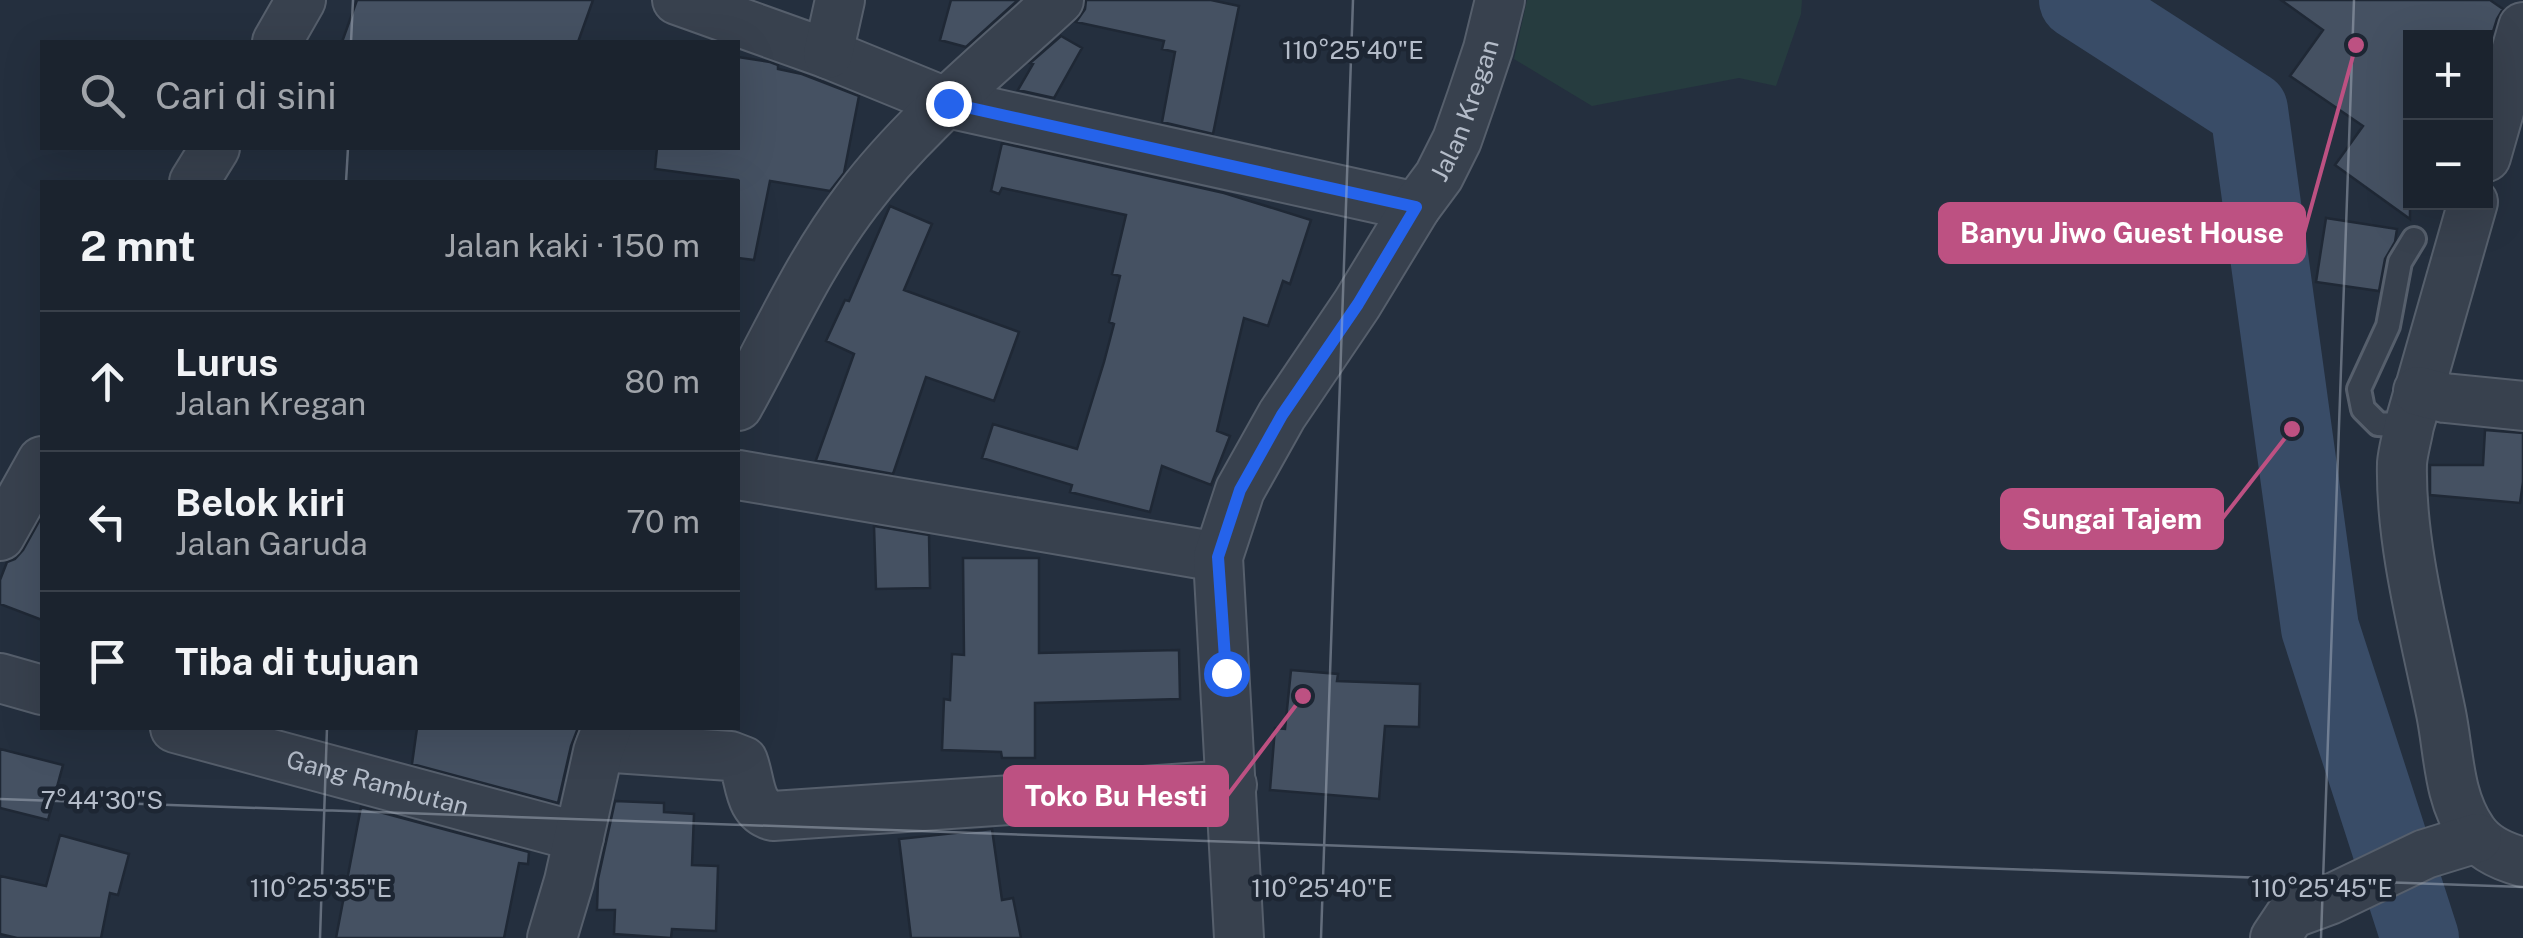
<!DOCTYPE html>
<html lang="id">
<head>
<meta charset="utf-8">
<style>
	body { margin:0; font-family:"Public Sans",sans-serif; background:#282f3a; color:#f1f3f6 }
	.controls { position:absolute; right:30px; top:30px; display:grid; overflow:hidden; border-radius:0px; box-shadow:0 10px 40px #0002 }
	.controls button { width:90px; height:90px; display:grid; place-items:center; padding:0; border:0; border-bottom:2px solid #39404a; background:#1b232e; color:#f1f3f6; font:50px sans-serif }
	.stop { position:absolute; width:30px; height:30px; margin:-22px; border:8px solid #2563eb; border-radius:50%; background:#fff }
	.stop.end { background:#2563eb; border-color:#fff; box-shadow:0 2px 10px #0008 }
	.list { margin:0; padding:0; list-style:none }
	h2 { display:flex; justify-content:space-between; align-items:center; height:130px; margin:0; padding:0 40px; font-size:42px }
	h2 small { font-size:32px; font-weight:400; color:#a0a4aa }
	.list li { display:grid; grid-template-columns:65px 1fr auto; gap:30px; align-items:center; box-sizing:border-box; height:140px; padding:0 40px; border-top:2px solid #39404a }
	.list b { display:block; font-size:38px; white-space:nowrap }
	.list p { margin:0; font-size:32px; white-space:nowrap; color:#a0a4aa }
	.list em { font-size:32px; font-style:normal; color:#a0a4aa }
	.icon { flex:none; width:55px; height:55px; fill:none; stroke:currentColor; stroke-width:2; stroke-linecap:round; stroke-linejoin:round }
	.map { position:relative; flex:none; width:2523px; height:938px; overflow:hidden }
	.search { position:absolute; background:#1b232e; box-shadow:0 10px 40px #0002; left:40px; top:40px; width:700px; height:110px; display:flex; align-items:center; gap:25px; box-sizing:border-box; padding:0 35px; border-radius:0px; color:#a0a4aa; font-size:38px }
	.panel { position:absolute; background:#1b232e; box-shadow:0 10px 40px #0002; left:40px; top:180px; width:700px; height:550px; border-radius:0px }
	.map>svg:first-child { display:block }
</style>
</head>
<body>
<div class="map">
<svg width="2523" height="938" viewBox="0 0 2523 938">
	<rect width="100%" height="100%" fill="#242f3e"/>
	<path fill="#263c3f" d="M 1527,0 L 1802,0 L 1801,14 L 1776,86 L 1739,78 L 1592,106 L 1514,59 Z"/>
	<g fill="none" stroke-linecap="round" stroke-linejoin="round">
		<path stroke="#394c67" stroke-width="78" d="M 2078,0 L 2249,110 L 2320,628 L 2420,938"/>
	</g>
	<path fill="#455162" stroke="#1f2835" stroke-width="2.5" d="M 357,0 L 593,0 L 578,42 L 342,42 Z
		M 951,0 L 1018,0 L 966,47 L 940,40 Z
		M 1086,0 L 1211,0 L 1239,6 L 1213,134 L 1162,122 L 1175,52 L 1162,49 L 1164,41 L 1076,22 L 1085,9 Z
		M 2281,0 L 2490,0 L 2503,9 L 2497,19 L 2491,38 L 2410,38 L 2410,219 L 2335,165 L 2363,126 L 2290,76 L 2323,30 Z
		M 1061,36 L 1082,48 L 1054,98 L 1018,90 L 1033,64 L 1030,63 Z
		M 738,57 L 770,62 L 778,65 L 778,69 L 802,74 L 859,96 L 844,173 L 830,191 L 770,181 L 754,260 L 738,258 L 738,180 L 655,169 L 657,148 L 738,148 Z
		M 1002,143 L 1224,193 L 1311,220 L 1290,284 L 1283,281 L 1268,326 L 1244,318 L 1217,431 L 1230,436 L 1211,485 L 1162,466 L 1150,512 L 1070,492 L 1072,485 L 982,458 L 993,424 L 1077,449 L 1104,362 L 1114,324 L 1109,322 L 1120,276 L 1112,274 L 1126,215 L 1002,188 L 999,194 L 991,191 Z
		M 890,206 L 932,224 L 904,290 L 1019,332 L 994,401 L 926,377 L 893,474 L 816,460 L 854,354 L 826,341 L 845,300 L 849,301 Z
		M 2326,218 L 2397,229 L 2395,242 L 2385,259 L 2379,291 L 2316,282 Z
		M 2485,430 L 2523,433 L 2523,482 L 2520,503 L 2430,495 L 2430,465 L 2483,465 Z
		M 42,516 L 42,620 L 0,604 L 0,580 L 7,562 L 15,559 L 23,550 Z
		M 874,526 L 929,535 L 930,588 L 876,589 Z
		M 963,558 L 1039,558 L 1039,653 L 1179,650 L 1180,699 L 1035,703 L 1035,758 L 1002,758 L 1001,752 L 942,750 L 944,699 L 950,700 L 952,654 L 964,655 Z
		M 1291,670 L 1338,674 L 1337,681 L 1420,684 L 1419,727 L 1385,726 L 1379,799 L 1270,790 L 1275,728 L 1285,729 Z
		M 417,728 L 578,728 L 571,746 L 558,803 L 412,764 Z
		M 0,749 L 63,765 L 48,820 L 0,808 Z
		M 615,801 L 664,803 L 664,812 L 694,814 L 692,865 L 718,866 L 716,931 L 672,929 L 671,938 L 614,934 L 615,910 L 597,910 L 598,879 Z
		M 361,807 L 529,852 L 528,864 L 519,863 L 504,938 L 336,938 Z
		M 992,829 L 1002,900 L 1013,898 L 1021,938 L 911,938 L 899,839 Z
		M 60,835 L 129,854 L 118,895 L 110,893 L 101,938 L 17,938 L 0,934 L 0,876 L 46,886 Z"/>
	<g fill="none" stroke-linecap="round" stroke-linejoin="round">
		<defs>
			<path id="service" d="M 2409,426 L 2378,424 L 2363,409 L 2359,389 L 2388,326 L 2400,262 L 2414,239"/>
			<g id="minor">
				<path d="M 677,0 L 828,54 L 948,103 L 1416,207"/>
				<path d="M 277,42 L 301,0"/>
				<path d="M 828,54 L 840,0"/>
				<path d="M 2486,157 L 2523,27"/>
				<path d="M 194,182 L 215,148"/>
				<path d="M 2473,202 L 2409,426 C 2407,438 2403,451 2402,463 C 2400,543 2425,635 2441,713 C 2449,752 2448,797 2472,831 C 2483,848 2504,857 2523,862"/>
				<path d="M 2418,391 L 2445,398 L 2523,406"/>
				<path d="M 738,406 C 777,336 808,264 857,200 C 914,124 990,64 1059,0"/>
				<path d="M 738,475 L 1218,557"/>
				<path d="M 0,536 L 42,461"/>
				<path d="M 0,678 L 42,690"/>
				<path id="s1" d="M 175,728 L 579,837"/>
				<path d="M 600,747 L 730,756 L 743,761 C 751,782 748,809 773,816 L 1232,785"/>
				<path d="M 552,938 L 569,881 L 598,752 L 607,728"/>
				<path id="s2" d="M 1239,938 L 1218,557 L 1240,490 L 1282,415 L 1357,304 L 1416,207 L 1439,176 L 1457,140 L 1472,97 L 1488,49 L 1500,0"/>
				<path d="M 2275,938 L 2291,914 L 2329,900 L 2425,854 L 2477,838"/>
			</g>
		</defs>
		<use href="#service" stroke="#565f6c" stroke-width="28"/>
		<use href="#minor" stroke="#565f6c" stroke-width="52"/>
		<use href="#service" stroke="#38414e" stroke-width="22"/>
		<use href="#minor" stroke="#38414e" stroke-width="48"/>
	</g>
	<g fill="none" stroke-linecap="round" stroke-linejoin="round">
		<path stroke="#2563eb" stroke-width="12" d="M 948,103 L 1416,207 L 1358,304 L 1282,415 L 1240,490 L 1218,557 L 1226,673"/>
	</g>
	<path fill="none" stroke="#b4bcc9" stroke-width="2.5" stroke-opacity="0.45" d="M 351,42 L 353,0M 346,182 L 348,148M 0,799 L 2523,887M 320,938 L 327,728M 1321,938 L 1353,0M 2321,938 L 2354,0"/>
	<g text-anchor="middle" stroke-width="9" stroke-linejoin="round" paint-order="stroke">
		<g font-size="25" fill="#b4bcc9" stroke="#1d2633">
			<text dy="9" stroke="none"><textPath href="#s2" startOffset="895">Jalan Kregan</textPath></text>
			<text dy="9" stroke="none"><textPath href="#s1" startOffset="210">Gang Rambutan</textPath></text>
		</g>
	</g>
	<g font-size="25" text-anchor="middle" fill="#b4bcc9" stroke="#1d2633" stroke-width="9" stroke-linejoin="round" paint-order="stroke">
		<text x="1353" y="59">110°25'40"E</text>
		<text x="102" y="809">7°44'30"S</text>
		<text x="321" y="897">110°25'35"E</text>
		<text x="1322" y="897">110°25'40"E</text>
		<text x="2322" y="897">110°25'45"E</text>
	</g>
	<path fill="none" stroke="#bd5182" stroke-width="4" d="M2356 45L2304 233M2292 429L2222 519M1303 696L1227 796"/>
	<g fill="#bd5182" stroke="#1d2633" stroke-width="4">
		<circle cx="2356" cy="45" r="10"/>
		<circle cx="2292" cy="429" r="10"/>
		<circle cx="1303" cy="696" r="10"/>
	</g>
	<g fill="#bd5182" stroke="#bd5182" stroke-width="4">
		<rect x="1940" y="204" width="364" height="58" rx="10"/>
		<rect x="2002" y="490" width="220" height="58" rx="10"/>
		<rect x="1005" y="767" width="222" height="58" rx="10"/>
	</g>
	<g font-size="28" text-anchor="middle" font-weight="bold" fill="#fff">
		<text x="2122" y="243">Banyu Jiwo Guest House</text>
		<text x="2112" y="529">Sungai Tajem</text>
		<text x="1116" y="806">Toko Bu Hesti</text>
	</g>
</svg>
<div class="controls">
<button>+</button>
<button>−</button>
</div>
<div class="stop" style="left:1226px;top:673px"></div>
<div class="stop end" style="left:948px;top:103px"></div>
<div class="search"><svg class="icon" aria-label="search" viewBox="0 0 24 24"><circle cx="10" cy="10" r="6"/><path d="M15 15l6 6"/></svg>Cari di sini</div>
<section class="panel">
<h2>2 mnt<small>Jalan kaki · 150 m</small></h2>
<ul class="list">
<li><svg class="icon" aria-label="ahead" viewBox="0 0 24 24"><path d="M12 20V5M6 11l6-6 6 6"/></svg><div><b>Lurus</b><p>Jalan Kregan</p></div><em>80 m</em></li>
<li><svg class="icon" aria-label="left" viewBox="0 0 24 24"><path d="M17 20v-9H6M10 6l-5 5 5 5"/></svg><div><b>Belok kiri</b><p>Jalan Garuda</p></div><em>70 m</em></li>
<li><svg class="icon" aria-label="arrive" viewBox="0 0 24 24"><path d="M6 21V4h12l-3 4 3 4H6"/></svg><div><b>Tiba di tujuan</b></div></li>
</ul>
</section>
</div>
</body>
</html>
